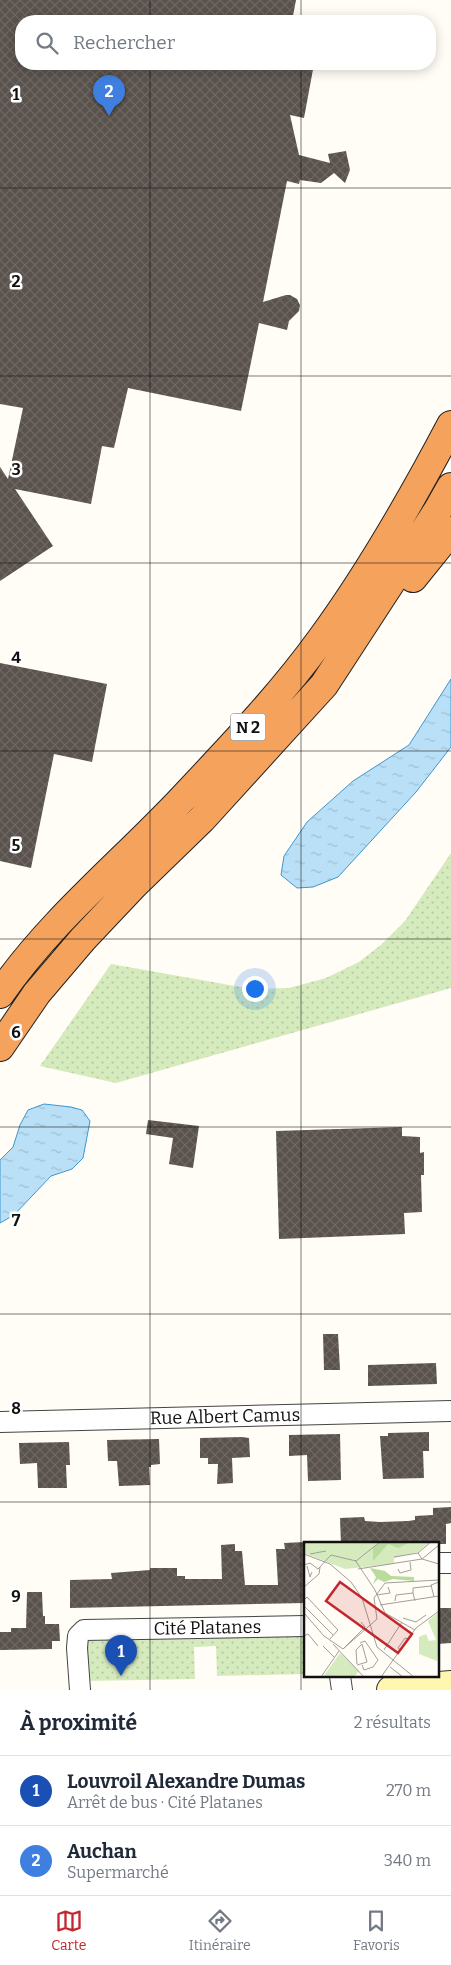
<!DOCTYPE html>
<html lang="fr">
<head>
<meta charset="utf-8">
<style>
	body { margin:0; font-family:Bitter,serif; background:#f6f6f7; color:#1f2937 }
	.you { position:absolute; left:254px; top:988px; width:18px; height:18px; margin:-12px; border:4px solid #fff; border-radius:50%; background:#1a73e8; box-shadow:0 0 0 8px #1a73e833 }
	.badge { display:grid; place-items:center; width:32px; height:32px; border-radius:50%; background:#c4262e; color:#fff; font-size:16px; font-weight:700 }
	.pin { position:absolute; translate:-50% -41px; filter:drop-shadow(0 1px 2px #0008) }
	.pin::after { content:''; position:absolute; top:26px; width:18px; height:15px; background:inherit; clip-path:polygon(0 0,100% 0,50% 100%) }
	.list { margin:0; padding:0; list-style:none }
	h2 { display:flex; justify-content:space-between; align-items:center; height:65px; margin:0; padding:0 20px; font-size:21px }
	h2 small { font-size:16px; font-weight:400; color:#747a83 }
	.list li { display:grid; grid-template-columns:32px 1fr auto; gap:15px; align-items:center; box-sizing:border-box; height:70px; padding:0 20px; border-top:1px solid #e0e1e3 }
	.list b { display:block; font-size:19px; white-space:nowrap }
	.list p { margin:0; font-size:16px; white-space:nowrap; color:#747a83 }
	.list em { font-size:16px; font-style:normal; color:#747a83 }
	.icon { flex:none; width:28px; height:28px; fill:none; stroke:currentColor; stroke-width:2; stroke-linecap:round; stroke-linejoin:round }
	.map { position:relative; flex:none; width:451px; height:1690px; overflow:hidden }
	.search { position:absolute; background:#fff; box-shadow:0 2px 12px #0003; left:15px; right:15px; top:15px; height:55px; display:flex; align-items:center; gap:12px; box-sizing:border-box; padding:0 18px; border-radius:20px; color:#747a83; font-size:19px }
	.sheet { height:205px; background:#fff }
	nav { display:flex; justify-content:space-around; align-items:center; box-sizing:border-box; height:70px; border-top:1px solid #e0e1e3; background:#fff; font-size:14px; color:#747a83 }
	nav a { display:grid; justify-items:center; gap:2px }
	nav .on { color:#c4262e }
	.map>svg:first-child { display:block }
</style>
</head>
<body>
<div class="map">
<svg width="451" height="1690" viewBox="0 0 451 1690">
	<defs>
		<pattern id="grass-dots" width="8" height="8" patternUnits="userSpaceOnUse" patternTransform="scale(1.25)"><rect width="8" height="8" fill="#d5ebbd"/><path d="M2 2h.1M6 6h.1" fill="none" stroke="#b6c8a1" stroke-width="1.8" stroke-linecap="round"/></pattern>
		<pattern id="water-ripples" width="26" height="14" patternUnits="userSpaceOnUse" patternTransform="scale(1.25)"><rect width="26" height="14" fill="#b9e0f7"/><path d="M2 4q2-2 4 0t4 0M15 11q2-2 4 0t4 0" fill="none" stroke="#9ebfd3"/></pattern>
		<pattern id="building-cross-hatch" width="8" height="8" patternUnits="userSpaceOnUse" patternTransform="scale(1.25)"><rect width="8" height="8" fill="#5a524d"/><path d="M0 0l8 8M0 8l8-8" fill="none" stroke="#6d6662"/></pattern>
	</defs>
	<rect width="100%" height="100%" fill="#fffdf5"/>
	<path fill="url(#grass-dots)" d="M 451,853 L 451,988 L 116,1083 L 40,1066 L 111,964 L 252,989 L 289,988 L 326,978 L 359,962 L 382,944 L 405,921 Z
		M 305,1634 L 305,1674 L 217,1676 L 216,1646 L 194,1647 L 195,1679 L 85,1681 L 86,1641 Z"/>
	<path fill="url(#water-ripples)" stroke="#3f96cf" d="M 451,679 L 451,747 L 416,792 L 338,877 L 313,887 L 297,888 L 281,875 L 284,856 L 307,822 L 353,781 L 409,745 Z
		M 44,1104 L 71,1107 L 82,1110 L 90,1121 L 83,1158 L 72,1169 L 51,1176 L 14,1215 L 0,1223 L 0,1160 L 13,1147 L 20,1125 L 28,1110 Z"/>
	<path fill="url(#building-cross-hatch)" d="M 0,0 L 296,0 L 292,21 L 21,21 L 21,64 L 314,64 L 304,118 L 290,115 L 299,155 L 330,163 L 328,154 L 346,151 L 350,170 L 345,183 L 334,173 L 321,183 L 300,180 L 299,184 L 287,181 L 263,302 L 286,295 L 290,295 L 297,299 L 300,305 L 299,311 L 289,321 L 287,330 L 259,323 L 241,411 L 128,388 L 114,448 L 102,446 L 91,504 L 15,489 L 53,546 L 0,581 L 0,467 L 8,479 L 23,408 L 0,404 Z
		M 0,663 L 107,684 L 92,762 L 54,754 L 31,868 L 0,861 Z
		M 148,1120 L 199,1126 L 193,1168 L 169,1164 L 173,1138 L 146,1134 Z
		M 402,1127 L 402,1136 L 420,1137 L 420,1153 L 424,1152 L 424,1175 L 421,1175 L 422,1212 L 404,1213 L 405,1234 L 279,1239 L 276,1131 Z
		M 323,1334 L 338,1334 L 340,1370 L 324,1370 Z
		M 436,1363 L 437,1384 L 368,1386 L 368,1365 Z
		M 429,1432 L 429,1451 L 423,1451 L 424,1478 L 383,1479 L 380,1436 L 388,1436 L 388,1433 Z
		M 340,1434 L 341,1480 L 308,1481 L 307,1455 L 289,1456 L 289,1435 Z
		M 242,1437 L 249,1438 L 250,1457 L 232,1458 L 233,1483 L 217,1484 L 218,1464 L 208,1464 L 208,1458 L 200,1458 L 200,1438 Z
		M 159,1439 L 160,1464 L 151,1465 L 151,1467 L 149,1467 L 150,1485 L 119,1486 L 117,1461 L 108,1461 L 107,1440 Z
		M 69,1442 L 70,1465 L 66,1465 L 67,1488 L 38,1488 L 37,1463 L 20,1464 L 19,1443 Z
		M 451,1507 L 451,1523 L 446,1524 L 446,1544 L 341,1544 L 340,1518 L 364,1517 L 365,1521 L 380,1522 L 408,1521 L 415,1520 L 415,1516 L 433,1515 L 433,1508 Z
		M 305,1542 L 305,1603 L 70,1608 L 70,1580 L 112,1579 L 111,1573 L 150,1570 L 150,1568 L 177,1568 L 177,1576 L 185,1576 L 185,1579 L 222,1579 L 221,1545 L 235,1544 L 235,1551 L 242,1551 L 245,1585 L 278,1585 L 276,1549 L 285,1549 L 284,1543 Z
		M 27,1592 L 42,1592 L 43,1616 L 45,1616 L 45,1624 L 59,1624 L 60,1641 L 52,1641 L 52,1649 L 0,1650 L 0,1632 L 11,1632 L 11,1628 L 26,1628 Z
		M 437,1608 L 451,1608 L 451,1643 L 437,1644 Z"/>
	<g fill="none" stroke-linecap="round" stroke-linejoin="round">
		<defs>
			<g id="street">
				<path id="s1" d="M 0,1422 L 451,1411"/>
				<path d="M 437,1563 L 451,1563"/>
				<path d="M 340,1676 L 342,1690"/>
				<path id="s2" d="M 80,1690 L 77,1648 L 78,1636 L 84,1630 L 305,1626"/>
			</g>
			<path id="secondary" d="M 391,1690 L 451,1685"/>
			<path id="highway" d="M 413,578 L 451,531
				M 0,994 C 51,920 122,863 183,798 C 231,747 281,695 322,638 C 371,571 412,499 451,425
				M 0,1047 L 37,993 L 83,939 L 135,884 L 202,819 L 324,685 L 438,510 L 451,487"/>
		</defs>
		<use href="#street" stroke="#444" stroke-width="22"/>
		<use href="#secondary" stroke="#333" stroke-width="30"/>
		<use href="#highway" stroke="#222" stroke-width="30"/>
		<use href="#street" stroke="#fff" stroke-width="20"/>
		<use href="#secondary" stroke="#fff6b0" stroke-width="28"/>
		<use href="#highway" stroke="#f5a25d" stroke-width="28"/>
	</g>
	<path fill="none" stroke="#111" stroke-width="1" stroke-opacity="0.55" d="M 150,0 L 150,21M 301,0 L 301,21M 150,64 L 150,1690M 301,64 L 301,1690M 0,188 L 451,188M 0,376 L 451,376M 0,563 L 451,563M 0,751 L 451,751M 0,939 L 451,939M 0,1127 L 451,1127M 0,1314 L 451,1314M 0,1502 L 451,1502"/>
	<g text-anchor="middle" stroke-width="5" stroke-linejoin="round" paint-order="stroke">
		<rect fill="#fff" stroke="#585858" stroke-width="1" x="230.5" y="713.5" width="35" height="27" rx="4"/>
		<g font-size="16" font-weight="bold" fill="#111">
			<text x="248" y="733">N 2</text>
		</g>
		<g font-size="18" fill="#111" stroke="#fff">
			<text dy="6" stroke="none"><textPath href="#s1" startOffset="225">Rue Albert Camus</textPath></text>
			<text dy="6" stroke="none"><textPath href="#s2" startOffset="186">Cité Platanes</textPath></text>
		</g>
	</g>
	<g transform="translate(304 1542)">
		<rect width="135" height="135" fill="#fffdf5"/>
		<path d="M 0,0 L 16,1 L 126,0 L 114,10 L 90,16 L 90,22 L 41,27 L 0,11 ZM 135,70 L 135,107 L 133,119 L 115,112 L 115,95 L 122,92 L 125,99 L 132,98 L 124,79 ZM 36,111 L 55,129 L 50,135 L 19,135 Z" fill="#d5ebbd"/>
		<path d="M 77,0 L 106,0 L 94,6 L 84,2 L 69,19 L 69,6 ZM 66,26 L 81,29 L 87,34 L 110,35 L 110,39 L 89,37 L 80,40 L 74,37 L 69,42 L 72,35 Z" fill="#b9dc9c"/>
		<path fill="none" stroke="#a09f9a" stroke-width="1" d="M 114,11 L 127,0M 0,12 L 26,22 L 47,40 L 58,56 L 73,105 L 110,135M 6,12 L 22,9M 90,15 L 114,11 L 118,17M 118,17 L 135,22M 51,18 L 71,48 L 81,71 L 111,88M 0,23 L 6,21 L 14,27 L 27,13 L 52,19 L 76,0M 3,24 L 6,35 L 8,30M 54,27 L 118,17 L 135,3M 94,27 L 96,31 L 107,28 L 106,20M 0,45 L 15,32 L 16,25M 109,51 L 109,46 L 127,44M 73,53 L 86,51 L 84,45M 130,55 L 127,43 L 135,40M 0,58 L 3,55 L 34,88 L 26,97M 91,59 L 92,53 L 109,51 L 111,59M 76,63 L 135,54M 0,64 L 29,93M 0,71 L 20,94 L 39,107M 99,76 L 112,80 L 122,73M 0,94 L 4,92 L 14,104M 56,101 L 61,99 L 74,118 L 69,125 L 60,128 L 58,123M 29,102 L 60,135M 19,104 L 31,116M 39,107 L 73,77 L 70,56 L 81,41 L 135,38M 39,107 L 61,85 L 57,80M 80,108 L 98,80M 97,108 L 94,106 L 101,96 L 105,97M 53,122 L 52,108 L 58,102 L 63,120 L 53,123M 86,125 L 99,135M 17,135 L 35,109M 77,135 L 112,86 L 135,69"/>
		<path fill="#c4262e" fill-opacity="0.15" stroke="#c4262e" stroke-width="2.5" d="M 36,40 L 108,92 L 94,111 L 22,59 Z"/>
		<rect width="135" height="135" fill="none" stroke="#111" stroke-width="2.5"/>
	</g>
	<g font-size="16" text-anchor="middle" font-weight="bold" fill="#111" stroke="#fff" stroke-width="5" stroke-linejoin="round" paint-order="stroke">
		<text x="16" y="100">1</text>
		<text x="16" y="287">2</text>
		<text x="16" y="475">3</text>
		<text x="16" y="663">4</text>
		<text x="16" y="851">5</text>
		<text x="16" y="1038">6</text>
		<text x="16" y="1226">7</text>
		<text x="16" y="1414">8</text>
		<text x="16" y="1602">9</text>
	</g>
</svg>
<div class="you"></div>
<div class="pin badge" style="left:121px;top:1676px;background:#1a4fb4">1</div>
<div class="pin badge" style="left:109px;top:116px;background:#3f7fe0">2</div>
<div class="search"><svg class="icon" aria-label="search" viewBox="0 0 24 24"><circle cx="10" cy="10" r="6"/><path d="M15 15l6 6"/></svg>Rechercher</div>
</div>
<section class="sheet">
<h2>À proximité<small>2 résultats</small></h2>
<ul class="list">
<li><span class="badge" style="background:#1a4fb4">1</span><div><b>Louvroil Alexandre Dumas</b><p>Arrêt de bus · Cité Platanes</p></div><em>270 m</em></li>
<li><span class="badge" style="background:#3f7fe0">2</span><div><b>Auchan</b><p>Supermarché</p></div><em>340 m</em></li>
</ul>
</section>
<nav>
<a class="on"><svg class="icon" aria-label="map" viewBox="0 0 24 24"><path d="M3 6l6-2 6 2 6-2v14l-6 2-6-2-6 2zM9 4v14M15 6v14"/></svg>Carte</a>
<a><svg class="icon" aria-label="directions" viewBox="0 0 24 24"><path d="M12 3l9 9-9 9-9-9zM9 14v-3h6M13 9l2 2-2 2"/></svg>Itinéraire</a>
<a><svg class="icon" aria-label="saved" viewBox="0 0 24 24"><path d="M7 4h10v16l-5-4-5 4z"/></svg>Favoris</a>
</nav>
</body>
</html>
